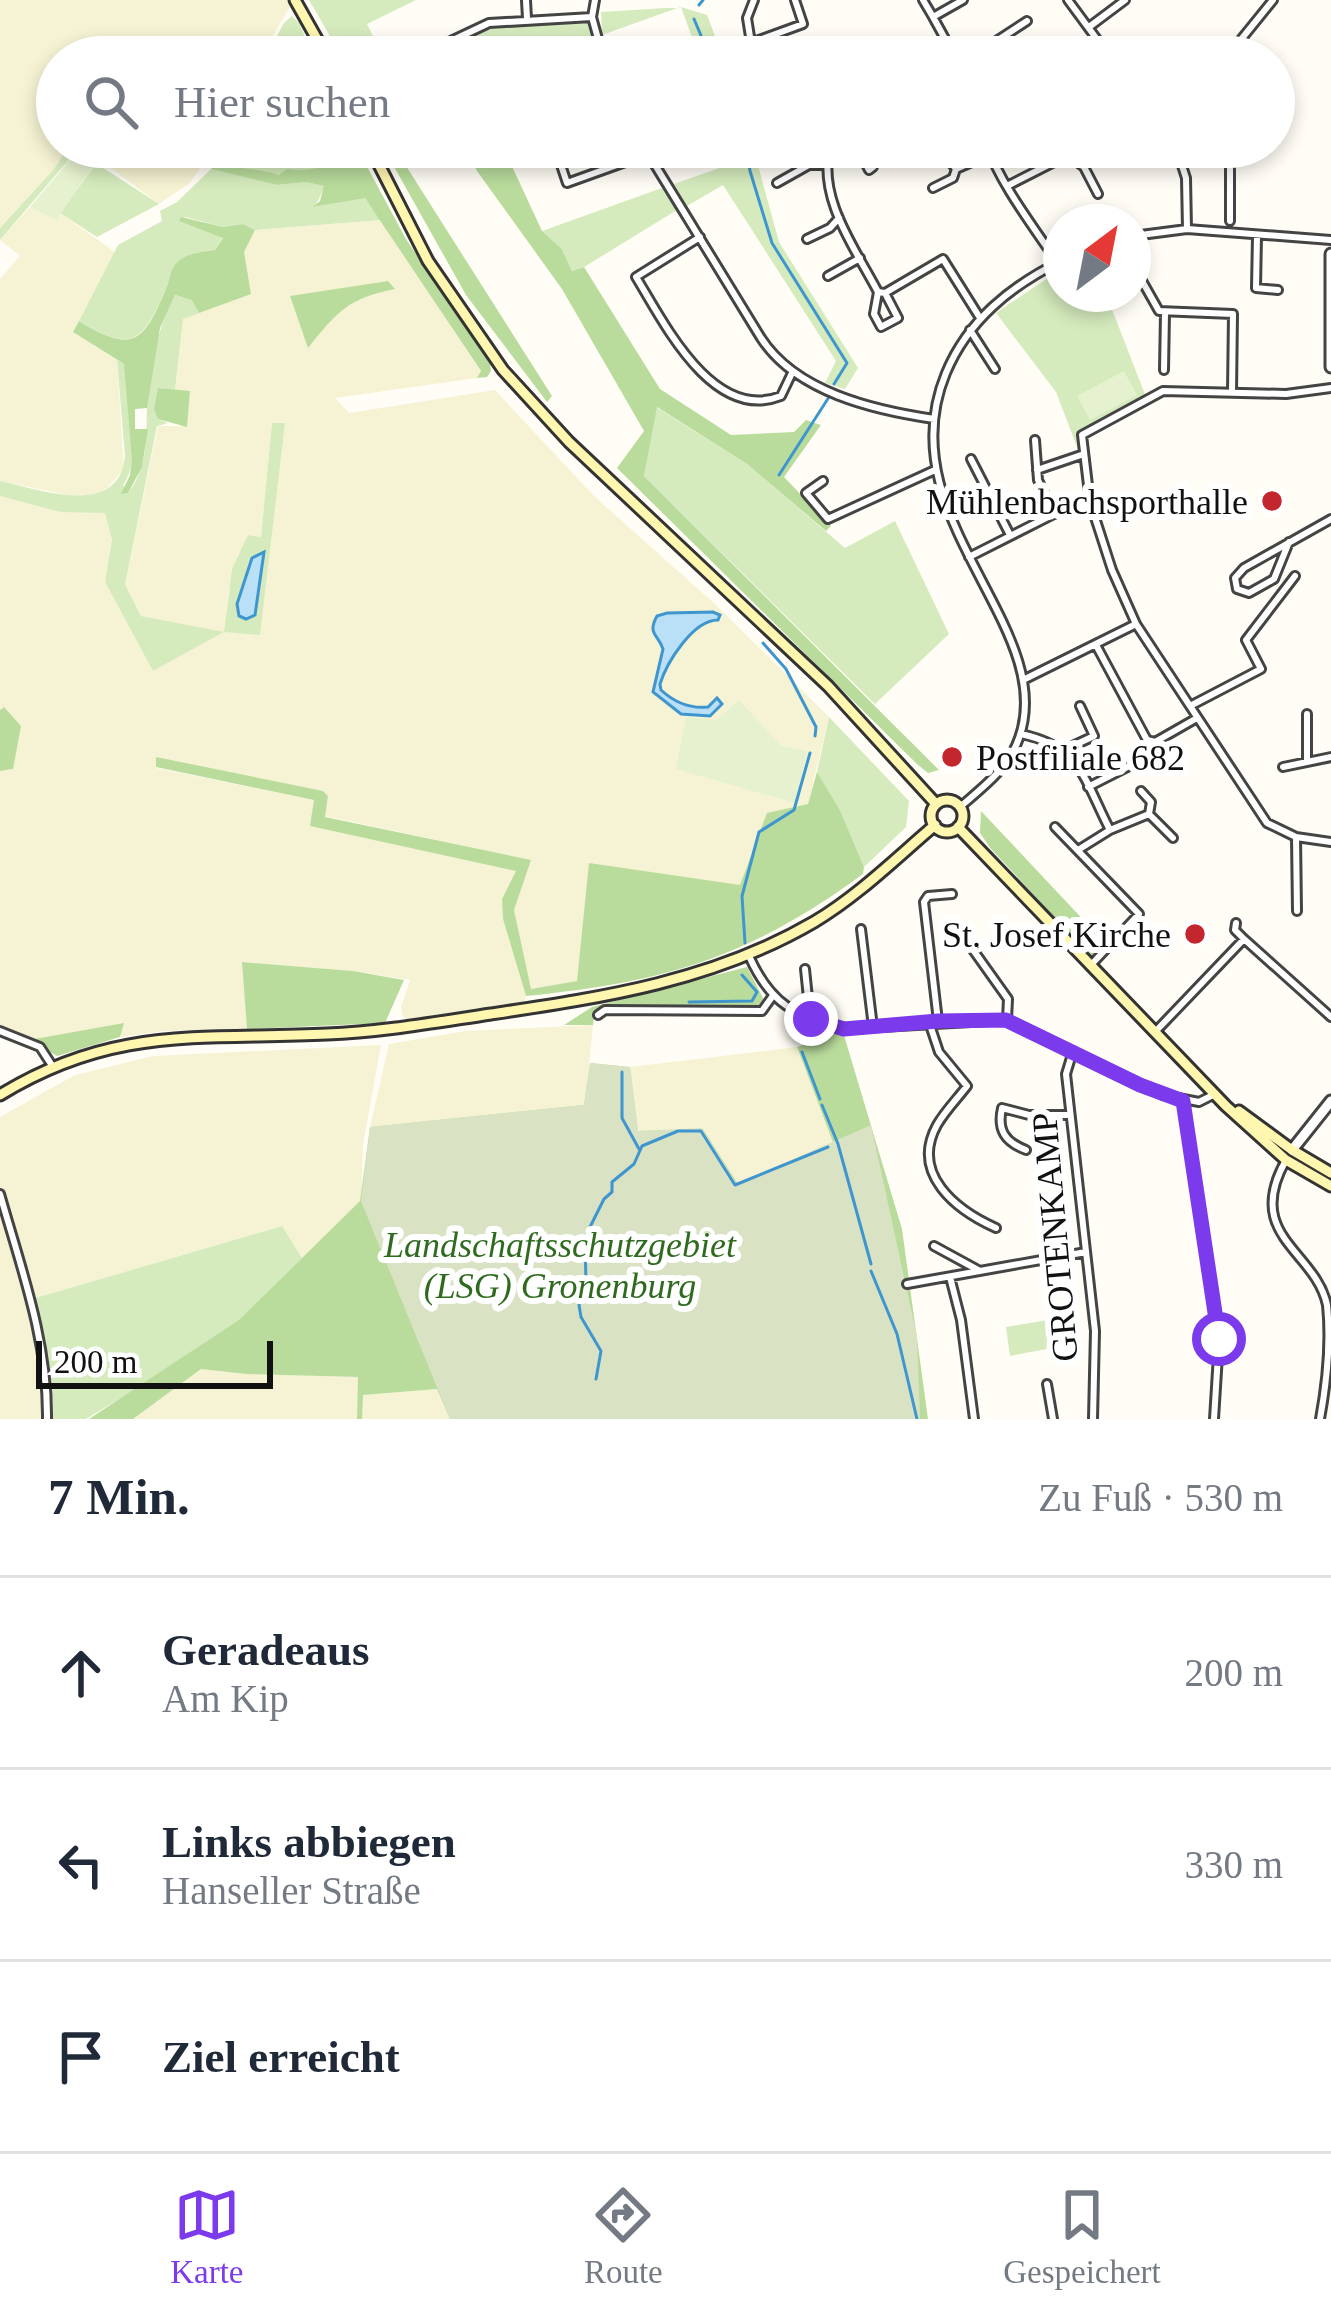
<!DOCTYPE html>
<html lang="de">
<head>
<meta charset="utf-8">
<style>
	body { margin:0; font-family:Georgia,serif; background:#f6f6f7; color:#1f2937 }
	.compass { position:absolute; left:1043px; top:204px; width:108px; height:108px; border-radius:50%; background:#fff; box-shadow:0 6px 18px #0003; rotate:32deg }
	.scale { position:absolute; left:36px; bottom:30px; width:237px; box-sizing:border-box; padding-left:12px; border:6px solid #111; border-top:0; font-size:33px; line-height:42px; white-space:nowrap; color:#111; -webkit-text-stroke:9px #fff; paint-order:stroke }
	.stop { position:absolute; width:36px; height:36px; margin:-27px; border:9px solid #7c3aed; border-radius:50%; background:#fff }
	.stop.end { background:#7c3aed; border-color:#fff; box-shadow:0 3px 12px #0008 }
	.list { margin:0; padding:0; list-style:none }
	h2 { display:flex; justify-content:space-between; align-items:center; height:156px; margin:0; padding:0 48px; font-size:51px }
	h2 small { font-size:39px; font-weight:400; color:#747a83 }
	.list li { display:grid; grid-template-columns:78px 1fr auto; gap:36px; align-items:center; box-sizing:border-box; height:192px; padding:0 48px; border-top:3px solid #e0e1e3 }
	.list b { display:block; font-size:45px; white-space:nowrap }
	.list p { margin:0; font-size:39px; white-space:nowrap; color:#747a83 }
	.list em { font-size:39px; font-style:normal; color:#747a83 }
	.icon { flex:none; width:66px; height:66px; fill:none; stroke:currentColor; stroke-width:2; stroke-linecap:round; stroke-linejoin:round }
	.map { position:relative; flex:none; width:1331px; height:1419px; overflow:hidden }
	.search { position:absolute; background:#fff; box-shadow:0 6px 18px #0003; left:36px; right:36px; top:36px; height:132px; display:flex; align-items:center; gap:30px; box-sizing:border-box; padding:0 42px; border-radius:66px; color:#747a83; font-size:45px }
	.sheet { height:732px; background:#fff }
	nav { display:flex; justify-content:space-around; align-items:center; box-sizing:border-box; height:168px; border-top:3px solid #e0e1e3; background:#fff; font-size:33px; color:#747a83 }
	nav a { display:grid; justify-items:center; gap:6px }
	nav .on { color:#7c3aed }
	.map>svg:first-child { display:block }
</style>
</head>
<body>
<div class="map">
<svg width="1331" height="1419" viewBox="0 0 1331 1419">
	<rect width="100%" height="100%" fill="#fffdf5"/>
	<path fill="#f6f3d4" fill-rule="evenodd" d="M 0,0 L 287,0 L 290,7 L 260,57 L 57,57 L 57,147 L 68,147 L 54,169 L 0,228 Z
		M 83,147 L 214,147 L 190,183 L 159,204 Z
		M 30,207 L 56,220 L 60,213 L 115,252 L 73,332 L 117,360 L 124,469 L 102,494 L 77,497 L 0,481 L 0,279 L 20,256 L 0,240 Z
		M 381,220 L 481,372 L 477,378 L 335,398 L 349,413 L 495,390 L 595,497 L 715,604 L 829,717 L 808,804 L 767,814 L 740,885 L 577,982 L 530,989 L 514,910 L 530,860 L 325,816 L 328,796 L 156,757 L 156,768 L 315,800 L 311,826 L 517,871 L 502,899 L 503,919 L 526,996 L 523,1003 L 409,1020 L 403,1017 L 401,1007 L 410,980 L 353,971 L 243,962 L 247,1029 L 164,1031 L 120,1037 L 122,1025 L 26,1042 L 0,1032 L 0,771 L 13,769 L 3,707 L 0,710 L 0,496 L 60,512 L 105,512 L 112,540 L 105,582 L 153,671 L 222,633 L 141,616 L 125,584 L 158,426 L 186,426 L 190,392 L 175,390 L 183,319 L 244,251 L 255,230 ZM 393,289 L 365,294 L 334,315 L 291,296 ZM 284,423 L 260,634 L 225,632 L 228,593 L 248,535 L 261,537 L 272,424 Z
		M 593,1025 L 585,1105 L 370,1127 L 389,1044 L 466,1031 Z
		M 381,1045 L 363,1145 L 361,1201 L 302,1258 L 281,1226 L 32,1299 L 0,1186 L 0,1117 L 75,1075 L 153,1056 Z
		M 797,1047 L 834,1145 L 737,1184 L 638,1131 L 630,1067 Z
		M 0,1207 L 39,1340 L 46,1419 L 0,1419 Z
		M 201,1369 L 246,1374 L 358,1377 L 357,1419 L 133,1419 Z
		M 438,1389 L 450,1419 L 362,1419 L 362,1395 Z"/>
	<path fill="#d5ebbd" d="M 309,0 L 416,0 L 367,24 L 383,57 L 341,55 Z
		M 681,7 L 680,7 L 602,35 L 601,12 L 681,7 L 707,15 L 723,57 L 699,57 Z
		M 292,16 L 299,23 L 314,57 L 267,57 L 283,24 Z
		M 581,20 L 588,23 L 592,39 L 538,57 L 485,57 L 475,35 L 498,26 Z
		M 68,147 L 83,147 L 99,159 L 97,164 L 159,204 L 97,237 L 60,213 L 96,164 L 82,153 L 72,156 L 0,240 L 0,228 L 54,169 Z
		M 223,147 L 356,147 L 358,150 L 349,147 L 331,163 L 305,173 L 296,170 L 279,175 L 215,163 Z
		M 718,147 L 753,147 L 779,242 L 858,368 L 845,389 L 825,383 L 836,361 L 723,185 L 687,206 L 674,184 L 725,166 Z
		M 211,169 L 277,185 L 306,182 L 325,186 L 315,207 L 364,197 L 381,220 L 255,230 L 243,224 L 223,227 L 185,217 L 180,221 L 223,237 L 215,250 C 206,252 196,251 188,256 C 174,263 173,273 167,286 C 143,341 134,355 79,321 L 118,245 L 162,221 L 160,211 L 177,202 Z
		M 662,188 L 677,210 L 584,267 L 572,271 L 562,249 L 542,231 Z
		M 1061,269 L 1061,294 L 1106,294 L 1146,397 L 1083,432 L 1087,449 L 1079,452 L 1056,392 L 996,313 Z
		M 175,295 L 193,300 L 199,313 L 183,319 L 175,390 L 159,388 L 158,419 L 168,423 L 157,426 L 125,584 L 141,616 L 224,632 L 232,569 L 248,535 L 261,537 L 272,423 L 285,423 L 260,635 L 224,632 L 153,671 L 105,582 L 112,540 L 105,513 L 60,512 L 0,496 L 0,481 C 39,489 119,520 125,456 L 117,360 L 124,364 L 127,374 C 127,407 143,457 123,485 L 128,493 C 148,467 146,439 147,408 C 148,374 158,325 175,295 Z
		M 656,407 L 747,464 L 845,548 L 895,521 L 949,634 L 875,704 L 644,476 Z
		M 829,717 L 909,801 L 906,827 L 864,867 L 840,810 L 817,772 Z
		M 282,1226 L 302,1258 L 239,1321 L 149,1381 L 86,1419 L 47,1419 L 43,1340 L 32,1299 Z
		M 1055,1319 L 1052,1348 L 1010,1356 L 1006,1327 Z"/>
	<path fill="#b9dc9c" d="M 349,147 L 358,150 L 406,239 L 490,364 L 491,371 L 487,377 L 477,378 L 481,371 L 365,198 L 313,207 L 320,201 L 324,186 L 306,182 L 277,185 L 211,169 L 215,163 C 237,169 257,168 279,175 L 287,169 C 311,173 332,167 349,147 Z
		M 383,147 L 394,147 L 552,396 L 547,402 L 466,295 Z
		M 465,147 L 503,147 L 542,231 L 562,249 L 572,271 L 584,267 L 660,389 L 731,435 L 794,432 L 806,420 L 821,425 L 784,477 L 831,526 L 826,531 L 747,464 L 657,407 L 644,476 L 939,770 L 928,773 L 918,765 L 617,468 L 644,431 L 562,289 L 477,171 Z
		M 181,217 L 223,227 L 243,224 L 255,230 L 244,252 L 251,294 L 199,313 L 192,300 L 175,295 L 160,328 L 147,408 L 135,409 L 135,429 L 148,429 L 142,467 L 128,493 L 121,494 L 130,475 L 132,459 L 124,364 L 73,332 L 79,321 C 134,355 144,342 167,286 C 170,280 170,273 173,268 C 182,253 200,252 215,250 L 223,238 L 179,221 Z
		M 388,281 L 395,289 C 348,298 337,312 308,348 L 290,296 Z
		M 158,388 L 190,391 L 187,427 L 158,419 L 154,409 Z
		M 4,707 L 21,726 L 13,769 L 0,771 L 0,710 Z
		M 156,757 L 323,791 L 328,796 L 325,817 L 531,860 L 514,910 L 531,989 L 577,981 L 589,863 L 740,885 L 767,813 L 808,804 L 817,772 L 840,810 L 864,867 L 863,874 C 748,958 666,982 526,996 L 503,919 L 502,899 L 516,871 L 310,826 L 314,800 L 156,767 Z
		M 981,811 L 1107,945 L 1093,958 L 991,849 L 980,833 Z
		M 242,962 L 353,971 L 404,980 L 385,1023 L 247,1029 Z
		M 747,967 L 764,1000 L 759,1005 L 595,1009 L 593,1025 L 564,1025 L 592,1007 Z
		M 124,1023 L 120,1037 L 57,1056 L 29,1040 Z
		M 816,1029 L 843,1032 L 902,1229 L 928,1419 L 450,1419 L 437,1389 L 363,1395 L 362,1419 L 357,1419 L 358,1377 L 246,1374 L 201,1369 L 133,1419 L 89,1419 L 239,1320 L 360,1201 L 370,1127 L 584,1105 L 590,1063 L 630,1067 L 638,1131 L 703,1129 L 738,1184 L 834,1145 L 797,1047 L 814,1041 Z"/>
	<path fill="#d9e3c4" d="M 590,1063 L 630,1067 L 638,1131 L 702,1128 L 737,1184 L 871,1125 L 917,1337 L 920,1419 L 450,1419 L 361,1201 L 370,1127 L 584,1105 Z"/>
	<path fill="#e6f2cf" d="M 82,153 L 96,163 L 56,220 L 30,207 L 73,156 Z
		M 1124,371 L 1137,395 L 1090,420 L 1077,396 Z
		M 739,700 L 781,746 L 807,751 L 795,803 L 676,769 L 686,717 L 716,720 Z"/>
	<path fill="#b9e0f7" stroke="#3f96cf" stroke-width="3" d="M 264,552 L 255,615 L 246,619 L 239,616 L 237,604 L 252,558 Z
		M 667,613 L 713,612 L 720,615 L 718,620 C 693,620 667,662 660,684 L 661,690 C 674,702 689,709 708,707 L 717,698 L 722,704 L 710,716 L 681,714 L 653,692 L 663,649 C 658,634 647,634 657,616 Z"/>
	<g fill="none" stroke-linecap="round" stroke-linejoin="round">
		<path stroke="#3f96cf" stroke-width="3" d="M 699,5 L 703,0
			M 694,19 L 710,57
			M 747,147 L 750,171 L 772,243 L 847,363 L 834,384
			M 779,475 L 829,397
			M 763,643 L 786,669 L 816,727 L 815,736
			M 745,943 L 742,896 L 759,832 L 794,810 L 810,753
			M 689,1002 L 752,1001 L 757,992 L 742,975
			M 802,1052 L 820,1099
			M 622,1072 L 622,1118 L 639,1149
			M 822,1105 L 838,1144 L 871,1264
			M 871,1271 L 897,1334 L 917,1419
			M 596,1379 L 601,1351 L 581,1317 L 579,1305 L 586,1285 L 585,1237 L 604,1199 L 612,1192 L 612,1182 L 634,1164 L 642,1146 L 678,1131 L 701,1131 L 735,1185 L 828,1147"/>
		<defs>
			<path id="minor" d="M 526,0 L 527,19
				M 595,0 L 592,17 L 603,57
				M 754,0 L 747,18 L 751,43 L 803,24 L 795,0
				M 923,0 L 933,17 L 963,0
				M 1068,0 L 1110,57
				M 933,17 L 955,57
				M 1089,27 L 1125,0
				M 751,43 L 756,57
				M 417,57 L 489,23 L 592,17
				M 648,57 L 668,50 L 670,57
				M 872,57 L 870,53 L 888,43
				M 972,57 L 1027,21
				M 1238,57 L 1239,42 L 1273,0
				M 555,147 L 567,183 L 667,147
				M 644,147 L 761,338 C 796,392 873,410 934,419
				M 799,147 L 809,165 L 825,165
				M 830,147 C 817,198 855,248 878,292 L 885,293 L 943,259 L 980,318
				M 857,147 L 869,170 L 873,167
				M 939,147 L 956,169 L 990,154
				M 988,147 C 999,182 1035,229 1057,262
				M 1069,147 L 1068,155 L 1084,167 L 1098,194
				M 1176,147 L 1186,178 L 1187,229
				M 1230,147 L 1230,221
				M 777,183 L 809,165
				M 1009,185 L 1068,155
				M 933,188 L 953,178 L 956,169
				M 1133,236 L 1187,229 L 1331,240
				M 1257,236 L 1256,288 L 1278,290
				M 700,237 L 636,277 C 664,323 713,423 781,396 L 792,373
				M 807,239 L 830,228 L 839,218
				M 1133,265 L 1159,311 L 1233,314 L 1232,392
				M 828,276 L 860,258
				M 878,292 L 874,314 L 881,327 L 898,318 L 885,293
				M 970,330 L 995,369
				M 1164,370 L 1165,313
				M 1331,388 L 1286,394 L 1163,391 L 1082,435 L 1090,502 L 1112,570 L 1136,624 L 1267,823 L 1296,837 L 1331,842
				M 1035,440 L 1038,480 L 1054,514
				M 971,459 L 1010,535
				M 1037,470 L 1084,454
				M 823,481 L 806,493 L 828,519 L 935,470
				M 1289,542 L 1274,579 L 1249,593 L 1237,589 L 1235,578 L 1244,568 L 1331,519
				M 969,557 L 1054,514 L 1090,502
				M 1096,645 L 1147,740 L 1155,742
				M 1023,680 L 1136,624
				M 1190,706 L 1261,669 L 1246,640 L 1295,576
				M 1307,714 L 1307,762
				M 1021,734 C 1082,747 1084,780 1110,830 L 1149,814 L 1173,838
				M 1064,750 L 1094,736 L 1080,706
				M 1283,767 L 1331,757
				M 1088,787 L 1153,754 L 1155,742 L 1197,718
				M 1141,791 L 1151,802 L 1149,814
				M 960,807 C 983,787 1009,768 1019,738 C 1059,627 886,517 946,373 C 968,320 1011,286 1061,261
				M 1055,827 L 1139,914 L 1090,966
				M 1296,837 L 1297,911
				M 1078,850 L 1110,830
				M 1236,923 L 1235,930 L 1244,939 L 1331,1017
				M 861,929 L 873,1027
				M 971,947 L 1008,999 L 1007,1020
				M 749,956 C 771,1005 794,1015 845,1029 L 1007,1020 L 1163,1095 L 1199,1102 L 1213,1095
				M 800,1014 L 808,998 L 805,969
				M 598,1015 L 605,1010 L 762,1011 L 772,997
				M 938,1021 L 924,902 L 928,896 L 952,894
				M 929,1022 L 939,1052 L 967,1086 C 957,1099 945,1111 937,1125 C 910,1174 956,1210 996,1228
				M 0,1031 L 40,1047 L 53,1067
				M 1155,1032 L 1244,939
				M 1073,1051 L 1066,1074 L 1095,1331 L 1093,1419
				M 1183,1101 L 1219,1339 L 1214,1419
				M 1026,1150 C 1005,1142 997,1130 1002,1108 L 1029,1115 L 1067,1115
				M 1286,1160 C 1243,1236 1315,1250 1327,1305 C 1331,1344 1327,1381 1320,1419
				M 0,1194 C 21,1268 48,1341 47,1419
				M 934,1246 L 978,1270
				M 950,1277 L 961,1320 L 974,1419
				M 907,1284 L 1086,1252
				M 1047,1384 L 1053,1419"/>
			<path id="tertiary" d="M 1331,254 L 1331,367
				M 1292,1150 L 1331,1101"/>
			<path id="secondary" d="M 295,0 L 327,57
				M 370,147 L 428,261 L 503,370 L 569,442 L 828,686 L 936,804
				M931 816a16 16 0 1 1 32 0a16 16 0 1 1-32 0Z
				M 958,827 L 1226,1106 L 1286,1160 L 1331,1186
				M 0,1095 C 114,1025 202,1040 327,1034 C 382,1032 437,1022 491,1014 C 605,997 713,981 814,922 C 859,895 895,859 935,825
				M 1239,1111 L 1292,1150 L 1331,1173"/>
		</defs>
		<use href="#minor" stroke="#444" stroke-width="12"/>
		<use href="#tertiary" stroke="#444" stroke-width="15"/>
		<use href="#secondary" stroke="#333" stroke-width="15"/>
		<use href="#minor" stroke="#fff" stroke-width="6"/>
		<use href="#tertiary" stroke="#fff" stroke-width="9"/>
		<use href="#secondary" stroke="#fff6b0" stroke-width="9"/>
	</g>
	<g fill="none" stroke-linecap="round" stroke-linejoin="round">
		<path stroke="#7c3aed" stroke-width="15" d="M 811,1019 L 844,1029 L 938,1021 L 1006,1020 L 1140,1085 L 1183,1101 L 1219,1339"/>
	</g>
	<g fill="#c4262e" stroke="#fff" stroke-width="4.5">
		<circle cx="1272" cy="501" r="12"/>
		<circle cx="952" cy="757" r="12"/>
		<circle cx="1195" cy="934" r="12"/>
	</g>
	<g text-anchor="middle" stroke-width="12" stroke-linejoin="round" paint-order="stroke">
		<g font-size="36" fill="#111" stroke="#fff" text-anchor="end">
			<text x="1248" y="514">Mühlenbachsporthalle</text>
			<text x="976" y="770" text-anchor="start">Postfiliale 682</text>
			<text x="1171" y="947">St. Josef Kirche</text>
		</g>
		<g font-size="36" fill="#111" stroke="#fff">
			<text transform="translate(1054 1237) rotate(-95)" y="13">GROTENKAMP</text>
		</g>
		<g font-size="36" font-style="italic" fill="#2f6b1f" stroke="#fff">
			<text x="560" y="1257">Landschaftsschutzgebiet<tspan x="560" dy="41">(LSG) Gronenburg</tspan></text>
		</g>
	</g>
</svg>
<svg class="compass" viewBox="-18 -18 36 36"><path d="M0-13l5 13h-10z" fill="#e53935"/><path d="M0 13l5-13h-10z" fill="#747a83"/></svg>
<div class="scale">200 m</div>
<div class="stop" style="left:1219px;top:1339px"></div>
<div class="stop end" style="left:811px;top:1019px"></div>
<div class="search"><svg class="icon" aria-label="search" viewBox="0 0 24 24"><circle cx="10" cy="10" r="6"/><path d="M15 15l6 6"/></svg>Hier suchen</div>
</div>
<section class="sheet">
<h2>7 Min.<small>Zu Fuß · 530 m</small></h2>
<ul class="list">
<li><svg class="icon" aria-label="ahead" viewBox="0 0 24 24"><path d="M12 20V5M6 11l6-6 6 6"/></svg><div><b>Geradeaus</b><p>Am Kip</p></div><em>200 m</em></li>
<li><svg class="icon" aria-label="left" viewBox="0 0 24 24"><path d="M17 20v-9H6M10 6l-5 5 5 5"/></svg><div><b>Links abbiegen</b><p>Hanseller Straße</p></div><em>330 m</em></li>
<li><svg class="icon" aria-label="arrive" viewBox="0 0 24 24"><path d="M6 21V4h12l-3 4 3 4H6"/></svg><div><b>Ziel erreicht</b></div></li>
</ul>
</section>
<nav>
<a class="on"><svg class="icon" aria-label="map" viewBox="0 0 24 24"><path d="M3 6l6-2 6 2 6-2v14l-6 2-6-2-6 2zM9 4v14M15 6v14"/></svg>Karte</a>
<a><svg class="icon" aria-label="directions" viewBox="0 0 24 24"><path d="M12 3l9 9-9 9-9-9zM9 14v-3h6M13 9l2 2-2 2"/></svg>Route</a>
<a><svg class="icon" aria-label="saved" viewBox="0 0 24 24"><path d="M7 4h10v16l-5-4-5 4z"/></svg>Gespeichert</a>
</nav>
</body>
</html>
